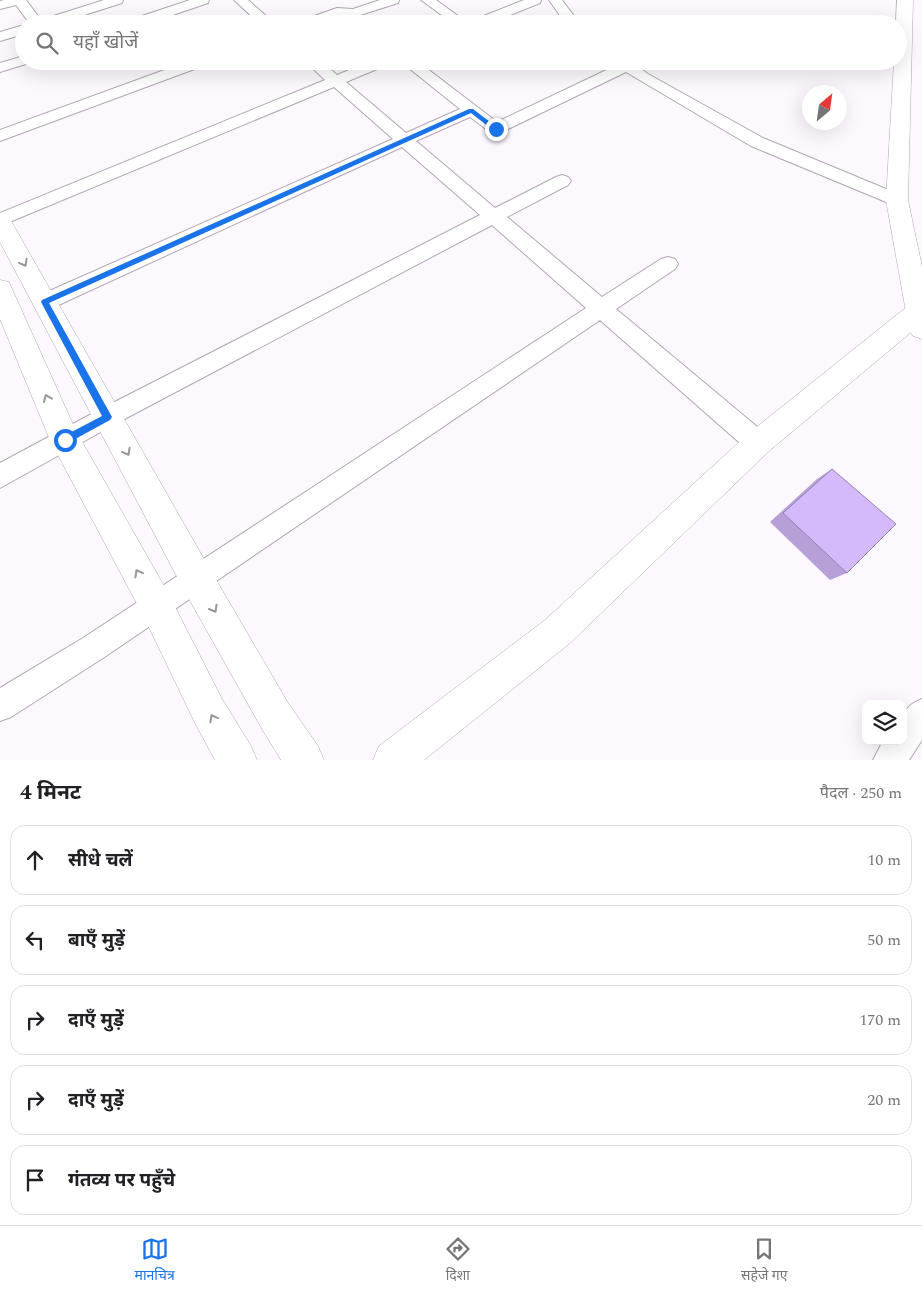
<!DOCTYPE html>
<html lang="hi">
<head>
<meta charset="utf-8">
<style>
	body { margin:0; font-family:Spectral,"Noto Sans Devanagari",serif; background:#f2f2f2; color:#202124 }
	.controls { position:absolute; right:15px; bottom:15px; display:grid; overflow:hidden; border-radius:10px; box-shadow:0 5px 20px #0002 }
	.controls button { width:45px; height:45px; display:grid; place-items:center; padding:0; border:0; border-bottom:1px solid #e0e0e0; background:#fff; color:#202124; font:25px sans-serif }
	.compass { position:absolute; left:802px; top:85px; width:45px; height:45px; border-radius:50%; background:#fff; box-shadow:0 5px 20px #0002; rotate:29deg }
	.stop { position:absolute; width:15px; height:15px; margin:-11px; border:4px solid #1a73e8; border-radius:50%; background:#fff }
	.stop.end { background:#1a73e8; border-color:#fff; box-shadow:0 1px 5px #0008 }
	.list { margin:0; padding:0; list-style:none }
	h2 { display:flex; justify-content:space-between; align-items:center; height:65px; margin:0; padding:0 20px; font-size:21px }
	h2 small { font-size:16px; font-weight:400; color:#757577 }
	.list li { display:grid; grid-template-columns:32px 1fr auto; gap:15px; align-items:center; box-sizing:border-box; height:70px; margin:0 10px 10px; padding:0 10px; border:1px solid #e0e0e0; border-radius:15px }
	.list b { display:block; font-size:19px; white-space:nowrap }
	.list em { font-size:16px; font-style:normal; color:#757577 }
	.icon { flex:none; width:28px; height:28px; fill:none; stroke:currentColor; stroke-width:2; stroke-linecap:round; stroke-linejoin:round }
	.map { position:relative; flex:none; width:922px; height:760px; overflow:hidden }
	.search { position:absolute; background:#fff; box-shadow:0 5px 20px #0002; left:15px; right:15px; top:15px; height:55px; display:flex; align-items:center; gap:12px; box-sizing:border-box; padding:0 18px; border-radius:28px; color:#757577; font-size:19px }
	.sheet { height:465px; background:#fff }
	nav { display:flex; justify-content:space-around; align-items:center; box-sizing:border-box; height:70px; border-top:1px solid #e0e0e0; background:#fff; font-size:14px; color:#757577 }
	nav a { display:grid; justify-items:center; gap:2px }
	nav .on { color:#1a73e8 }
	.map>svg:first-child { display:block }
</style>
</head>
<body>
<div class="map">
<svg width="922" height="760" viewBox="0 0 922 760">
	<rect width="100%" height="100%" fill="#fdf8fe"/>
	<g fill="none" stroke-linecap="round" stroke-linejoin="round">
		<defs>
			<path id="street" d="M 4,0 L 26,0 L 41,20 L 104,0 L 123,0 L 122,3 L 56,24 L 30,24 L 16,5 L 0,9 L 0,1 Z
				M 190,0 L 209,0 L 208,3 L 146,24 L 125,24 L 127,21 Z
				M 234,0 L 248,0 L 275,24 L 260,24 Z
				M 380,0 L 399,0 L 398,3 L 354,17 L 343,15 L 319,24 L 298,24 L 300,21 L 337,8 L 353,9 Z
				M 421,0 L 436,0 L 469,24 L 471,21 L 524,0 L 541,0 L 540,3 L 488,24 L 454,24 Z
				M 549,0 L 562,0 L 580,24 L 566,24 Z
				M 24,25 L 24,34 L 0,41 L 0,32 Z
				M 24,56 L 24,61 L 30,61 L 29,63 L 0,72 L 0,63 Z
				M 189,61 L 210,61 L 208,64 L 0,141 L 0,130 Z
				M 305,61 L 321,61 L 337,75 L 371,61 L 391,61 L 389,64 L 346,82 L 406,133 L 460,109 L 400,61 L 417,61 L 497,122 L 617,65 L 613,61 L 630,61 L 648,74 L 763,138 L 903,196 L 906,200 L 903,204 L 897,206 L 891,204 L 751,146 L 626,72 L 502,132 L 490,132 L 470,117 L 416,141 L 495,208 L 556,177 L 562,175 L 568,177 L 571,181 L 568,185 L 507,217 L 602,297 L 661,259 L 668,257 L 675,259 L 678,264 L 675,269 L 616,309 L 767,435 L 770,443 L 767,451 L 758,454 L 749,451 L 600,320 L 103,658 L 11,717 L 0,721 L 0,688 L 83,638 L 586,308 L 492,225 L 115,424 L 0,488 L 0,463 L 99,410 L 480,215 L 402,147 L 52,308 L 45,310 L 38,308 L 35,302 L 38,296 L 393,139 L 334,87 L 0,226 L 0,213 L 325,80 Z
				M 922,699 L 922,740 L 909,760 L 873,760 L 883,741 L 903,741 C 903,720 899,708 922,699 Z"/>
			<path id="secondary" d="M 918,302 L 922,303 L 922,323 L 768,452 L 569,644 L 424,760 L 373,760 L 379,746 L 545,620 L 748,434 L 909,305 Z"/>
			<path id="primary" d="M 897,0 L 913,0 L 908,200 L 922,267 L 922,339 L 913,336 L 909,329 L 886,200 L 894,61 L 898,61 L 898,24 L 896,24 Z
				M 0,213 L 8,215 L 11,221 L 208,566 L 288,703 L 318,746 L 324,760 L 281,760 L 262,729 L 184,590 L 0,242 Z
				M 0,280 L 9,282 L 12,289 L 76,431 L 168,593 L 222,699 L 251,746 L 257,760 L 215,760 L 196,725 L 144,617 L 50,440 L 0,319 Z"/>
		</defs>
		<use href="#street" stroke="#b1a6b3" stroke-width="2"/>
		<use href="#secondary" stroke="#b1a6b3" stroke-width="1"/>
		<use href="#primary" stroke="#b1a6b3" stroke-width="1"/>
		<use href="#street" fill="#fff" fill-rule="evenodd"/>
		<use href="#secondary" fill="#fff" fill-rule="evenodd"/>
		<use href="#primary" fill="#fff" fill-rule="evenodd"/>
	</g>
	<path fill="#b6a0d7" d="M 832,469 L 847,573 L 830,580 L 770,522 L 817,479 Z"/>
	<path fill="#d4bafa" stroke="#9482af" d="M 832,469 L 896,524 L 847,573 L 783,513 Z"/>
	<defs><path id="oneway-chevron" d="M-2-3.5L2.5 0L-2 3.5" fill="none" stroke-width="1.6" stroke-linecap="round" stroke-linejoin="round" transform="scale(1.25)"/></defs>
	<g stroke="#989698">
		<use href="#oneway-chevron" transform="translate(24 263) rotate(61)"/>
		<use href="#oneway-chevron" transform="translate(47 398) rotate(-113)"/>
		<use href="#oneway-chevron" transform="translate(127 452) rotate(61)"/>
		<use href="#oneway-chevron" transform="translate(138 573) rotate(-119)"/>
		<use href="#oneway-chevron" transform="translate(214 609) rotate(60)"/>
		<use href="#oneway-chevron" transform="translate(213 718) rotate(-119)"/>
	</g>
	<path fill="#1a73e8" d="M 469,109 L 473,109 L 498,128 L 498,131 L 494,131 L 471,113 L 49,303 L 112,417 L 110,420 L 68,443 L 62,443 L 62,437 L 102,416 L 41,302 L 42,300 Z"/>
</svg>
<div class="controls">
<button><svg class="icon" aria-label="layers" viewBox="0 0 24 24"><path d="M12 4l9 5-9 5-9-5zM3 14l9 5 9-5"/></svg></button>
</div>
<svg class="compass" viewBox="-18 -18 36 36"><path d="M0-13l5 13h-10z" fill="#e53935"/><path d="M0 13l5-13h-10z" fill="#757577"/></svg>
<div class="stop" style="left:65px;top:440px"></div>
<div class="stop end" style="left:496px;top:129px"></div>
<div class="search"><svg class="icon" aria-label="search" viewBox="0 0 24 24"><circle cx="10" cy="10" r="6"/><path d="M15 15l6 6"/></svg>यहाँ खोजें</div>
</div>
<section class="sheet">
<h2>4 मिनट<small>पैदल · 250 m</small></h2>
<ul class="list">
<li><svg class="icon" aria-label="ahead" viewBox="0 0 24 24"><path d="M12 20V5M6 11l6-6 6 6"/></svg><div><b>सीधे चलें</b></div><em>10 m</em></li>
<li><svg class="icon" aria-label="left" viewBox="0 0 24 24"><path d="M17 20v-9H6M10 6l-5 5 5 5"/></svg><div><b>बाएँ मुड़ें</b></div><em>50 m</em></li>
<li><svg class="icon" aria-label="right" viewBox="0 0 24 24"><path d="M7 20v-9h11M14 6l5 5-5 5"/></svg><div><b>दाएँ मुड़ें</b></div><em>170 m</em></li>
<li><svg class="icon" aria-label="right" viewBox="0 0 24 24"><path d="M7 20v-9h11M14 6l5 5-5 5"/></svg><div><b>दाएँ मुड़ें</b></div><em>20 m</em></li>
<li><svg class="icon" aria-label="arrive" viewBox="0 0 24 24"><path d="M6 21V4h12l-3 4 3 4H6"/></svg><div><b>गंतव्य पर पहुँचे</b></div></li>
</ul>
</section>
<nav>
<a class="on"><svg class="icon" aria-label="map" viewBox="0 0 24 24"><path d="M3 6l6-2 6 2 6-2v14l-6 2-6-2-6 2zM9 4v14M15 6v14"/></svg>मानचित्र</a>
<a><svg class="icon" aria-label="directions" viewBox="0 0 24 24"><path d="M12 3l9 9-9 9-9-9zM9 14v-3h6M13 9l2 2-2 2"/></svg>दिशा</a>
<a><svg class="icon" aria-label="saved" viewBox="0 0 24 24"><path d="M7 4h10v16l-5-4-5 4z"/></svg>सहेजे गए</a>
</nav>
</body>
</html>
